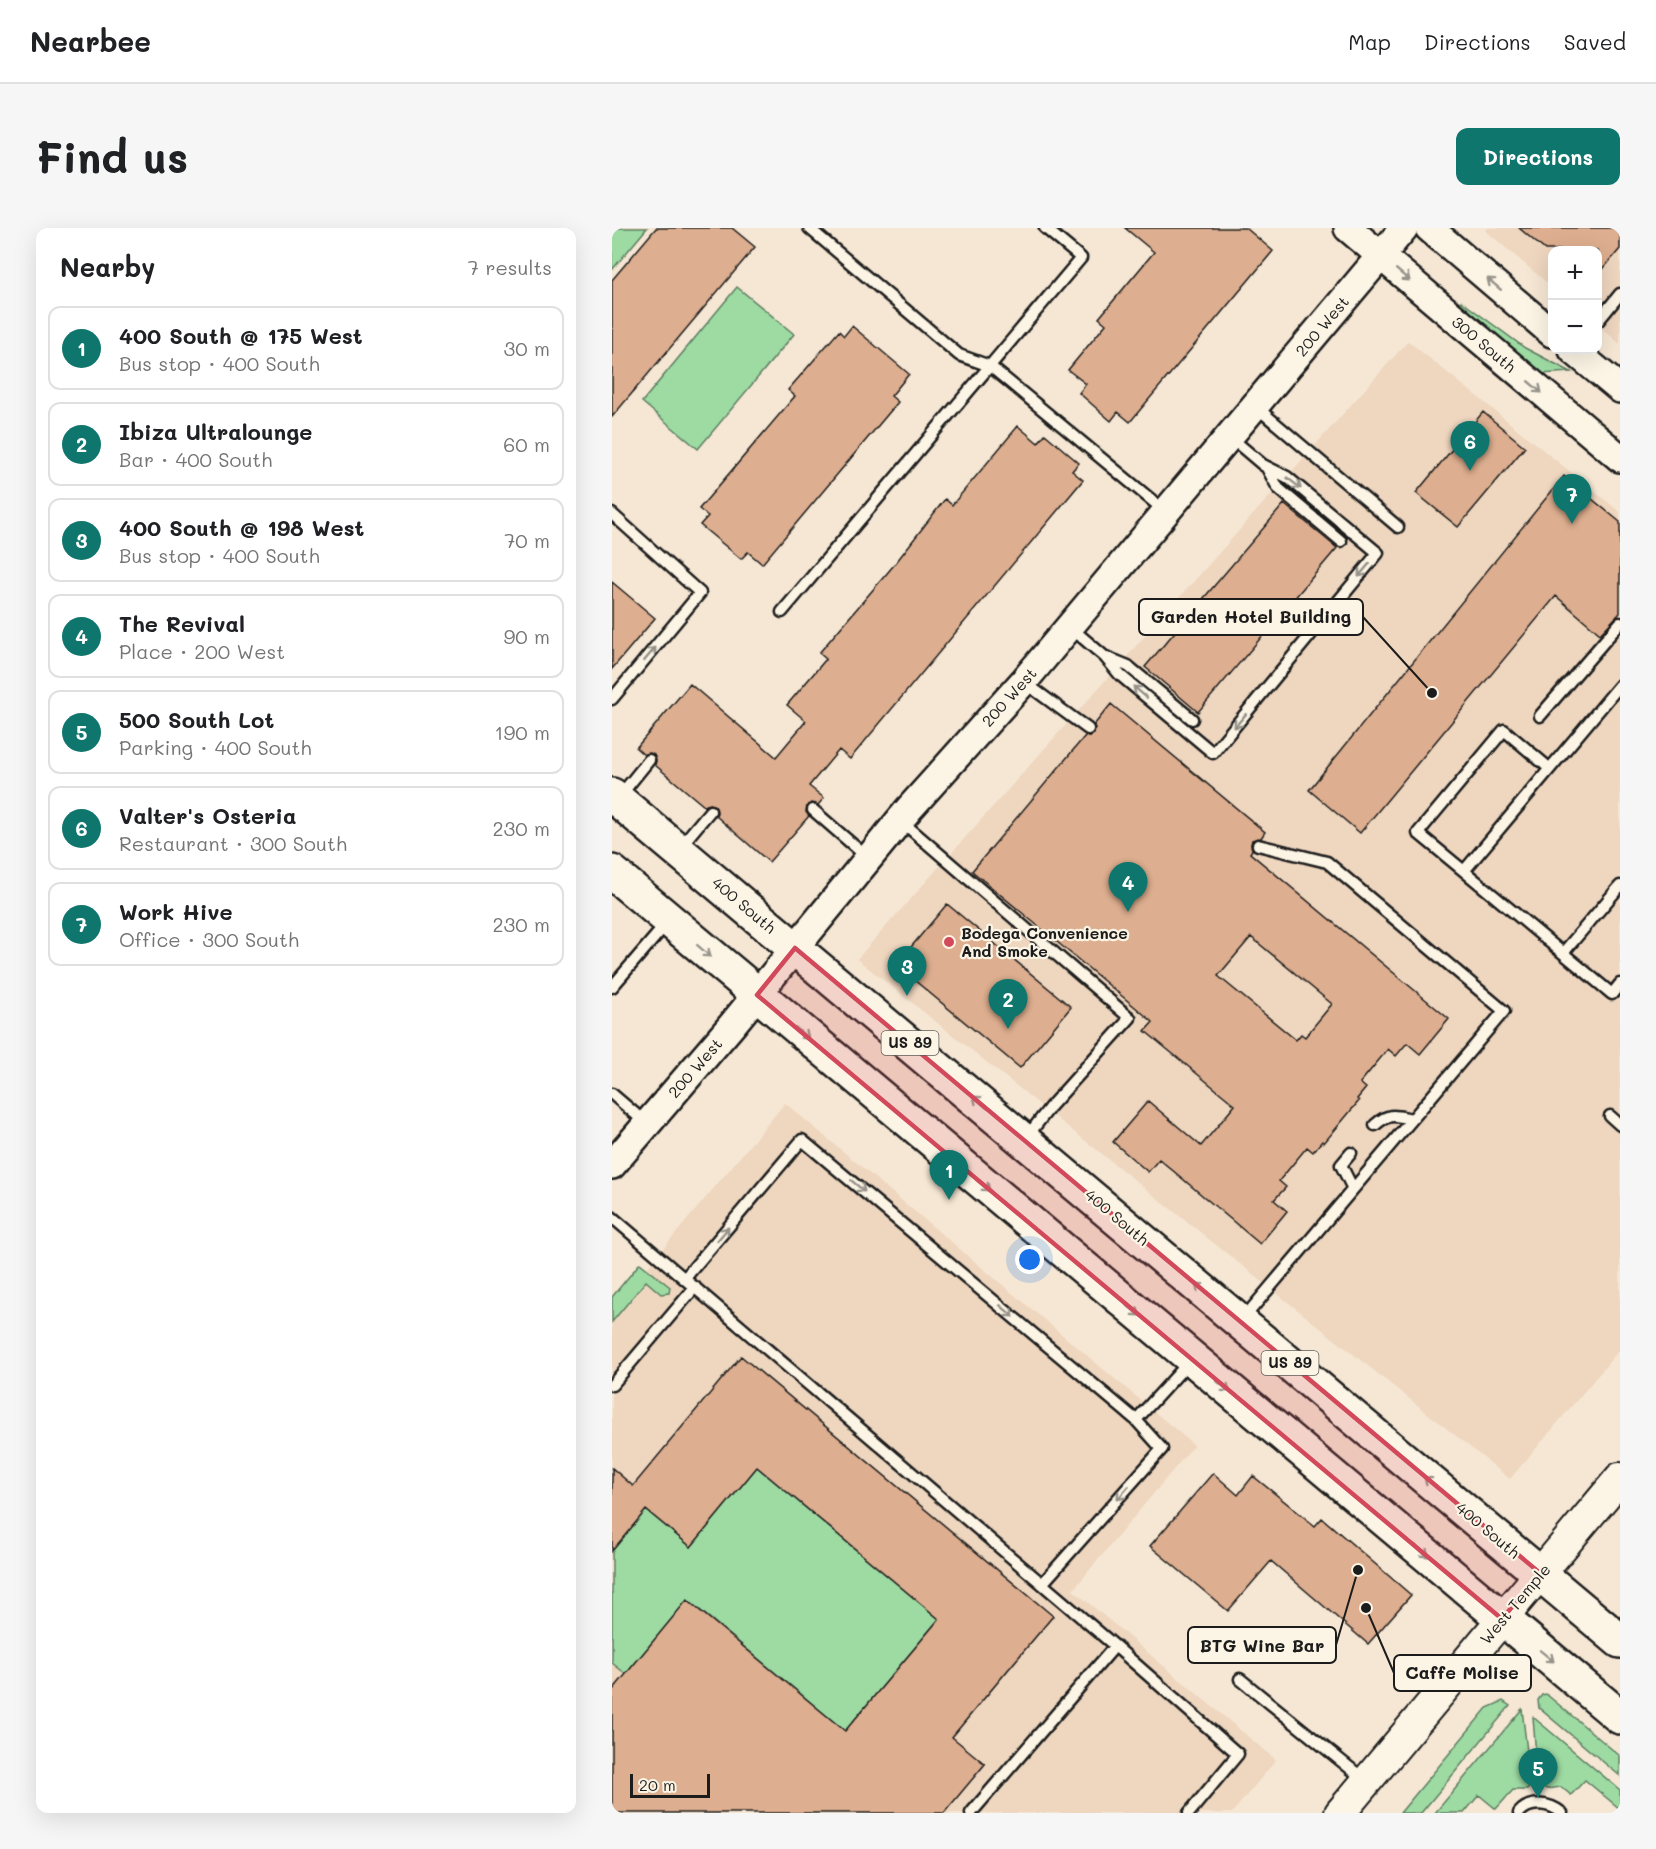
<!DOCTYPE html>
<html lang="en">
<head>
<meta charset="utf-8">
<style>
	body { margin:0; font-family:Mali,sans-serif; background:#f6f6f6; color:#202124 }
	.controls { position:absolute; right:18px; top:18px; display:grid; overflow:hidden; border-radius:12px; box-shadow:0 6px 24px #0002 }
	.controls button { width:54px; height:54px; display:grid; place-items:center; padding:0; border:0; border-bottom:2px solid #e0e0e0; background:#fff; color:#202124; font:30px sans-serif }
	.scale { position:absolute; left:18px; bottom:15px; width:80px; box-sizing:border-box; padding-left:6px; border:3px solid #1c1c1c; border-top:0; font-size:16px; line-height:21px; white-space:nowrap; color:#1c1c1c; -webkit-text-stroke:4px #fcf5e5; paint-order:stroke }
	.you { position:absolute; left:418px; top:1032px; width:21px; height:21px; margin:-15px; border:4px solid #fff; border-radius:50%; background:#1a73e8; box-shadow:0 0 0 9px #1a73e833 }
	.badge { display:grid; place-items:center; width:39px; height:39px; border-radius:50%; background:#0f766e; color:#fff; font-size:20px; font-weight:700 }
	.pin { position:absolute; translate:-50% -50px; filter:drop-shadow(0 2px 3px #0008) }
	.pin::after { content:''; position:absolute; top:32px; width:21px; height:18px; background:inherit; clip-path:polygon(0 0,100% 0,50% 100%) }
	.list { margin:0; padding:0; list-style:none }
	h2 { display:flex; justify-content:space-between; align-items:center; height:78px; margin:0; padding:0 24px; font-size:26px }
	h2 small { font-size:20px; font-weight:400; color:#757577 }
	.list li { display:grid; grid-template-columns:39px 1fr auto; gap:18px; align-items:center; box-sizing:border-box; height:84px; margin:0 12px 12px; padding:0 12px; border:2px solid #e0e0e0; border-radius:12px }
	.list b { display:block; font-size:22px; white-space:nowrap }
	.list p { margin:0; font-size:20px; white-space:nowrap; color:#757577 }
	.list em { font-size:20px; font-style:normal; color:#757577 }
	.map { position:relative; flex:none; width:1008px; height:1585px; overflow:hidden; border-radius:12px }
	header { display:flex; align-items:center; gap:36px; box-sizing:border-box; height:84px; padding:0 30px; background:#fff; border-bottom:2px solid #e0e0e0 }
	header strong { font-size:28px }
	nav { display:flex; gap:33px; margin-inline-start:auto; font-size:21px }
	.intro { display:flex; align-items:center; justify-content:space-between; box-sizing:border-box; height:144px; padding:0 36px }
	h1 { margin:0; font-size:42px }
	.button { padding:15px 27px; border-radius:12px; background:#0f766e; color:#fff; font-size:21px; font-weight:700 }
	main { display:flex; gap:36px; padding:0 36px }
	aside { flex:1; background:#fff; border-radius:12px; box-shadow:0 6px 24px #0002 }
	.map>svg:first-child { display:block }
</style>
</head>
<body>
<header>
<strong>Nearbee</strong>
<nav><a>Map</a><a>Directions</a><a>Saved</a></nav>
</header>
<div class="intro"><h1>Find us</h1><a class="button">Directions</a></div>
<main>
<aside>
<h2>Nearby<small>7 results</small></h2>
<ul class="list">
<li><span class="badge">1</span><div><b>400 South @ 175 West</b><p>Bus stop · 400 South</p></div><em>30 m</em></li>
<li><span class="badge">2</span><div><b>Ibiza Ultralounge</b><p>Bar · 400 South</p></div><em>60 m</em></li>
<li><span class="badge">3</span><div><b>400 South @ 198 West</b><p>Bus stop · 400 South</p></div><em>70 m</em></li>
<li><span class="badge">4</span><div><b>The Revival</b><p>Place · 200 West</p></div><em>90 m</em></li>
<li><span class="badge">5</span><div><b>500 South Lot</b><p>Parking · 400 South</p></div><em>190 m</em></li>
<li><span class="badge">6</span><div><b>Valter's Osteria</b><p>Restaurant · 300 South</p></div><em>230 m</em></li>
<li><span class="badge">7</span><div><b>Work Hive</b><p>Office · 300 South</p></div><em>230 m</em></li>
</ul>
</aside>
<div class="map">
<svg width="1008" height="1585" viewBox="0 0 1008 1585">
	<rect width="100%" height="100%" fill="#f6e7d4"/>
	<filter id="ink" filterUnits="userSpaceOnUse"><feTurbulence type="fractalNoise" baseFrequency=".0167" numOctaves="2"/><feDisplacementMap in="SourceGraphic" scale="12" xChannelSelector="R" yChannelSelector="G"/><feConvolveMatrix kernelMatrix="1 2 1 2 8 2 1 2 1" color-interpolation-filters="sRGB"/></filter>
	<g filter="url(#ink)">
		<path fill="#eed6bf" d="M 876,0 L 1008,0 L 1008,116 L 986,97 L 986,22 L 940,22 L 940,59 L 874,3 Z
			M 796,113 L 1008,284 L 1008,1121 L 898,1251 L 245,731 Z
			M 173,875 L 582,1217 L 461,1362 L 664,1532 L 620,1585 L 0,1585 L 0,1082 Z"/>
		<path fill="#9ddba3" stroke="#5c7c60" stroke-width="1.5" d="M 0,0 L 35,0 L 0,42 Z
			M 125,59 L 182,106 L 86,221 L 30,174 Z
			M 849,73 L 913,120 L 959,144 L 928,146 L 845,79 Z
			M 28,1035 L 58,1059 L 57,1065 L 49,1066 L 34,1053 L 0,1094 L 0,1069 Z
			M 145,1239 L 327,1391 L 233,1503 L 76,1372 L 14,1446 L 0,1435 L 0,1323 L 34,1282 L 79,1319 Z
			M 934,1466 L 1008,1528 L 1008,1548 L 927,1480 L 926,1472 L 930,1467 Z
			M 891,1473 L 898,1478 L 809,1585 L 788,1585 L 875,1480 Z
			M 910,1481 L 919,1557 L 915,1562 L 901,1562 L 884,1581 L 867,1567 L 852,1585 L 823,1585 Z
			M 921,1489 L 1008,1562 L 1008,1581 L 973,1552 L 959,1567 L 949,1559 L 934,1561 L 926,1554 Z"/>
		<path fill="#ddae8f" stroke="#1c1c1c" stroke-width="1.5" fill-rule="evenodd" d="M 44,0 L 120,0 L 143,19 L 0,189 L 0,52 Z
			M 513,0 L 634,0 L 661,23 L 518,194 L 506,184 L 499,193 L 467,165 L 474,156 L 456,142 L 494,96 L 487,90 L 542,24 Z
			M 907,0 L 1008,0 L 1008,21 L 986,47 L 986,22 L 933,22 Z
			M 240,98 L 297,146 L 279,168 L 286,174 L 150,336 L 136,324 L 129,331 L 88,297 L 96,288 L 87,281 L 183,168 L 176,162 L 227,103 L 232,108 Z
			M 871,184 L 913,219 L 846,299 L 804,265 Z
			M 406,198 L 426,215 L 433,206 L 467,235 L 460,243 L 471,252 L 238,531 L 227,522 L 197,558 L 212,570 L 206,577 L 199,575 L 195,578 L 194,584 L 197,588 L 157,634 L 104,588 L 105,584 L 103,578 L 99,576 L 92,578 L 43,537 L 44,533 L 42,527 L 38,525 L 32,527 L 24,520 L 78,456 L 164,529 L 194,493 L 175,477 L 214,431 L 207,425 L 282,337 L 333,271 L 340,277 Z
			M 952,248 L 1008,294 L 1008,385 L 988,406 L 944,368 L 748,605 L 697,562 Z
			M 672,276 L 725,320 L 586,484 L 533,439 Z
			M 0,354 L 43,390 L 0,441 Z
			M 499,476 L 653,604 L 649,610 L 640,612 L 639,616 L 640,622 L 638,625 L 837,791 L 808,826 L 795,815 L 784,828 L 776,821 L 748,855 L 754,860 L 745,871 L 747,873 L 712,915 L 710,913 L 701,924 L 695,919 L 667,953 L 674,959 L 662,972 L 675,983 L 648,1016 L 547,931 L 536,944 L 501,914 L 536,873 L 589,918 L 623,877 L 533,803 L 541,794 L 360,643 L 473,508 L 478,508 L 482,506 L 483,501 L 482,497 ZM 639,709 L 720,776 L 693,809 L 689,806 L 684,812 L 606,748 Z
			M 335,676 L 459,779 L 408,840 L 284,737 Z
			M 129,1128 L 441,1388 L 340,1509 L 373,1536 L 332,1585 L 0,1585 L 0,1463 L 75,1372 L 233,1503 L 327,1391 L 145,1239 L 79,1319 L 34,1282 L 0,1323 L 0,1240 L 21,1258 Z
			M 601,1245 L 626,1267 L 641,1248 L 703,1298 L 710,1290 L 799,1367 L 756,1416 L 659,1333 L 616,1383 L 538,1318 Z"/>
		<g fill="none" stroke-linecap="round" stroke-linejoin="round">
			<defs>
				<path id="service" d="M 197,0 L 347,127 L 378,138 L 554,284
					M 986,93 L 1008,66
					M 643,178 L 786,299
					M 655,240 L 666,260 L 729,313
					M 0,286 L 88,365 L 0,471
					M 170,384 L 469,30 L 433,0
					M 458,399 L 493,429 L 508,447 L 601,525 L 766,325 L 675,249 L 651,237 L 618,209
					M 494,429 L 516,438 L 580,491
					M 412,454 L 476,501
					M 1008,457 L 852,643 L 1000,766 L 1008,756
					M 928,488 L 1008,395
					M 7,569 L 37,532
					M 201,582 L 255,629
					M 288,592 L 518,790 L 438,879 L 414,910
					M 67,620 L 98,583
					M 852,643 L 806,605 L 892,502 L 937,540
					M 951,725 L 1008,658
					M 0,759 L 55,695
					M 0,866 L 34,895
					M 998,888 L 1008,897
					M 763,897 C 777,884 784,888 800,891
					M 739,925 L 729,937 L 741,961
					M 0,989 L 503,1418
					M 73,1050 L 190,912 L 524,1192 L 550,1221 L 430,1356
					M 631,1091 L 892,783 L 715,634 L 646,617
					M 0,1157 L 83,1059
					M 524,1192 L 577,1134
					M 628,1451 L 754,1553
					M 359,1585 L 503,1418 L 626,1526 L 577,1585
					M 907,1585 C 918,1572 938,1575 950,1585"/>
				<path id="tertiary" d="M 736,0 L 1008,230
					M 817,0 L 940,105
					M 961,122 L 1008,161
					M 0,937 L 120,797 L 297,581 L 412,453 L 792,0"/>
				<path id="secondary" d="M 728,1585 L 1008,1250"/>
				<path id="primary" d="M 0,567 L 1008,1413
					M 0,644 L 1008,1489"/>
			</defs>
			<use href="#service" stroke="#1c1c1c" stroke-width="15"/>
			<use href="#tertiary" stroke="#1c1c1c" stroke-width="32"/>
			<use href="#secondary" stroke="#1c1c1c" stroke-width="34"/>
			<use href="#primary" stroke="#1c1c1c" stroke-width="38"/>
			<use href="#service" stroke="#fcf5e5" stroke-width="10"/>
			<use href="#tertiary" stroke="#fcf5e5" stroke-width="27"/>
			<use href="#secondary" stroke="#fcf5e5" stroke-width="30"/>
			<use href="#primary" stroke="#fcf5e5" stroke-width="33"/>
		</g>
		<defs><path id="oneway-shaft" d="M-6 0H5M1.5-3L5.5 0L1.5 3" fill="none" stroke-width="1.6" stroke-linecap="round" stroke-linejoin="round" transform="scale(1.5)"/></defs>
		<g stroke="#97938b">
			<use href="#oneway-shaft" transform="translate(791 47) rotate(40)"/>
			<use href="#oneway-shaft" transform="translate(882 56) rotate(-140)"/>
			<use href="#oneway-shaft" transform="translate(923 159) rotate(40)"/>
			<use href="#oneway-shaft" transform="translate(682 255) rotate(38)"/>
			<use href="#oneway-shaft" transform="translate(752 342) rotate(130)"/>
			<use href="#oneway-shaft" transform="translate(38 426) rotate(-50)"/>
			<use href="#oneway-shaft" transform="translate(528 464) rotate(-140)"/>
			<use href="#oneway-shaft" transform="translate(628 493) rotate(130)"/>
			<use href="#oneway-shaft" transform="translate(92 723) rotate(41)"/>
			<use href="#oneway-shaft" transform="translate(190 805) rotate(40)"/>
			<use href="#oneway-shaft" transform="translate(368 874) rotate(-140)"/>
			<use href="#oneway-shaft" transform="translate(371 957) rotate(40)"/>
			<use href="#oneway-shaft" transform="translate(246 958) rotate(40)"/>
			<use href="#oneway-shaft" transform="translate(111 1006) rotate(-50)"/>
			<use href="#oneway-shaft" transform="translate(590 1061) rotate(-140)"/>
			<use href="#oneway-shaft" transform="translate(521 1082) rotate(40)"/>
			<use href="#oneway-shaft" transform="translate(395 1083) rotate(40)"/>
			<use href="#oneway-shaft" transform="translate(611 1158) rotate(40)"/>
			<use href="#oneway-shaft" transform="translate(819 1255) rotate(-140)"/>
			<use href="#oneway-shaft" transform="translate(511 1265) rotate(131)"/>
			<use href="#oneway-shaft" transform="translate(810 1323) rotate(40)"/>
			<use href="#oneway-shaft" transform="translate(935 1428) rotate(39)"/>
		</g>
	</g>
	<path fill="#d1495b" fill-opacity="0.2" stroke="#d1495b" stroke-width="4.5" stroke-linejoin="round" d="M 183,720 L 928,1345 L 890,1391 L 145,767 Z"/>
	<circle fill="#d1495b" stroke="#fcf5e5" stroke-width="2" cx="337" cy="714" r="6"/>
	<g text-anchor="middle" stroke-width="4.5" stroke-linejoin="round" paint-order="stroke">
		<g fill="#fcf5e5" stroke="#5f5d58" stroke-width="1.5">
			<rect x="269.5" y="803" width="57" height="24" rx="4.5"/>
			<rect x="649.5" y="1123" width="57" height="24" rx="4.5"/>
		</g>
		<g font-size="15" font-weight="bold" fill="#1c1c1c">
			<text x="298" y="820">US 89</text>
			<text x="678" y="1140">US 89</text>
		</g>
		<g font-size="16" fill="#1c1c1c" stroke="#fcf5e5">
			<text transform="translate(710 98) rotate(-50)" y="6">200 West</text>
			<text transform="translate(872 116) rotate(40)" y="6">300 South</text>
			<text transform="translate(397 469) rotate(-48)" y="6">200 West</text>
			<text transform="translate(132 677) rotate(40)" y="6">400 South</text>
			<text transform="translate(83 840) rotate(-49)" y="6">200 West</text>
			<text transform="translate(505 989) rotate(40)" y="6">400 South</text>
			<text transform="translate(876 1302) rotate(40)" y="6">400 South</text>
			<text transform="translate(903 1376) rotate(-50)" y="6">West Temple</text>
		</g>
		<g font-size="16" font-weight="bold" fill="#1c1c1c" stroke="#fcf5e5" text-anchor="start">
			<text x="349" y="711">Bodega Convenience<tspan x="349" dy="18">And Smoke</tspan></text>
		</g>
	</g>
	<path fill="none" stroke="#1c1c1c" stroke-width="2" d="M820 465L751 389M746 1342L724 1417M754 1380L782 1445"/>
	<g fill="#1c1c1c" stroke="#fcf5e5" stroke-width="2">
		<circle cx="820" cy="465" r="6"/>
		<circle cx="746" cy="1342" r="6"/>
		<circle cx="754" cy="1380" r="6"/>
	</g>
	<g fill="#fcf5e5" stroke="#1c1c1c" stroke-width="2">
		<rect x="527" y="371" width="224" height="36" rx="6"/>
		<rect x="576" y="1399" width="148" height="36" rx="6"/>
		<rect x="782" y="1427" width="137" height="36" rx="6"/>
	</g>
	<g font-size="18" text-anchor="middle" font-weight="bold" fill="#1c1c1c">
		<text x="639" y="395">Garden Hotel Building</text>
		<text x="650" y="1424">BTG Wine Bar</text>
		<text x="850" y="1451">Caffe Molise</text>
	</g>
</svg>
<div class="controls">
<button>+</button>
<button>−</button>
</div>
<div class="scale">20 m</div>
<div class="you"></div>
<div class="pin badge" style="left:337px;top:972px">1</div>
<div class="pin badge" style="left:396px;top:801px">2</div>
<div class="pin badge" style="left:295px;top:768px">3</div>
<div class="pin badge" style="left:516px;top:684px">4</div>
<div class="pin badge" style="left:926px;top:1570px">5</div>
<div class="pin badge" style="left:858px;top:243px">6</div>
<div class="pin badge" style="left:960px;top:296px">7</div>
</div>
</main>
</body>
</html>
